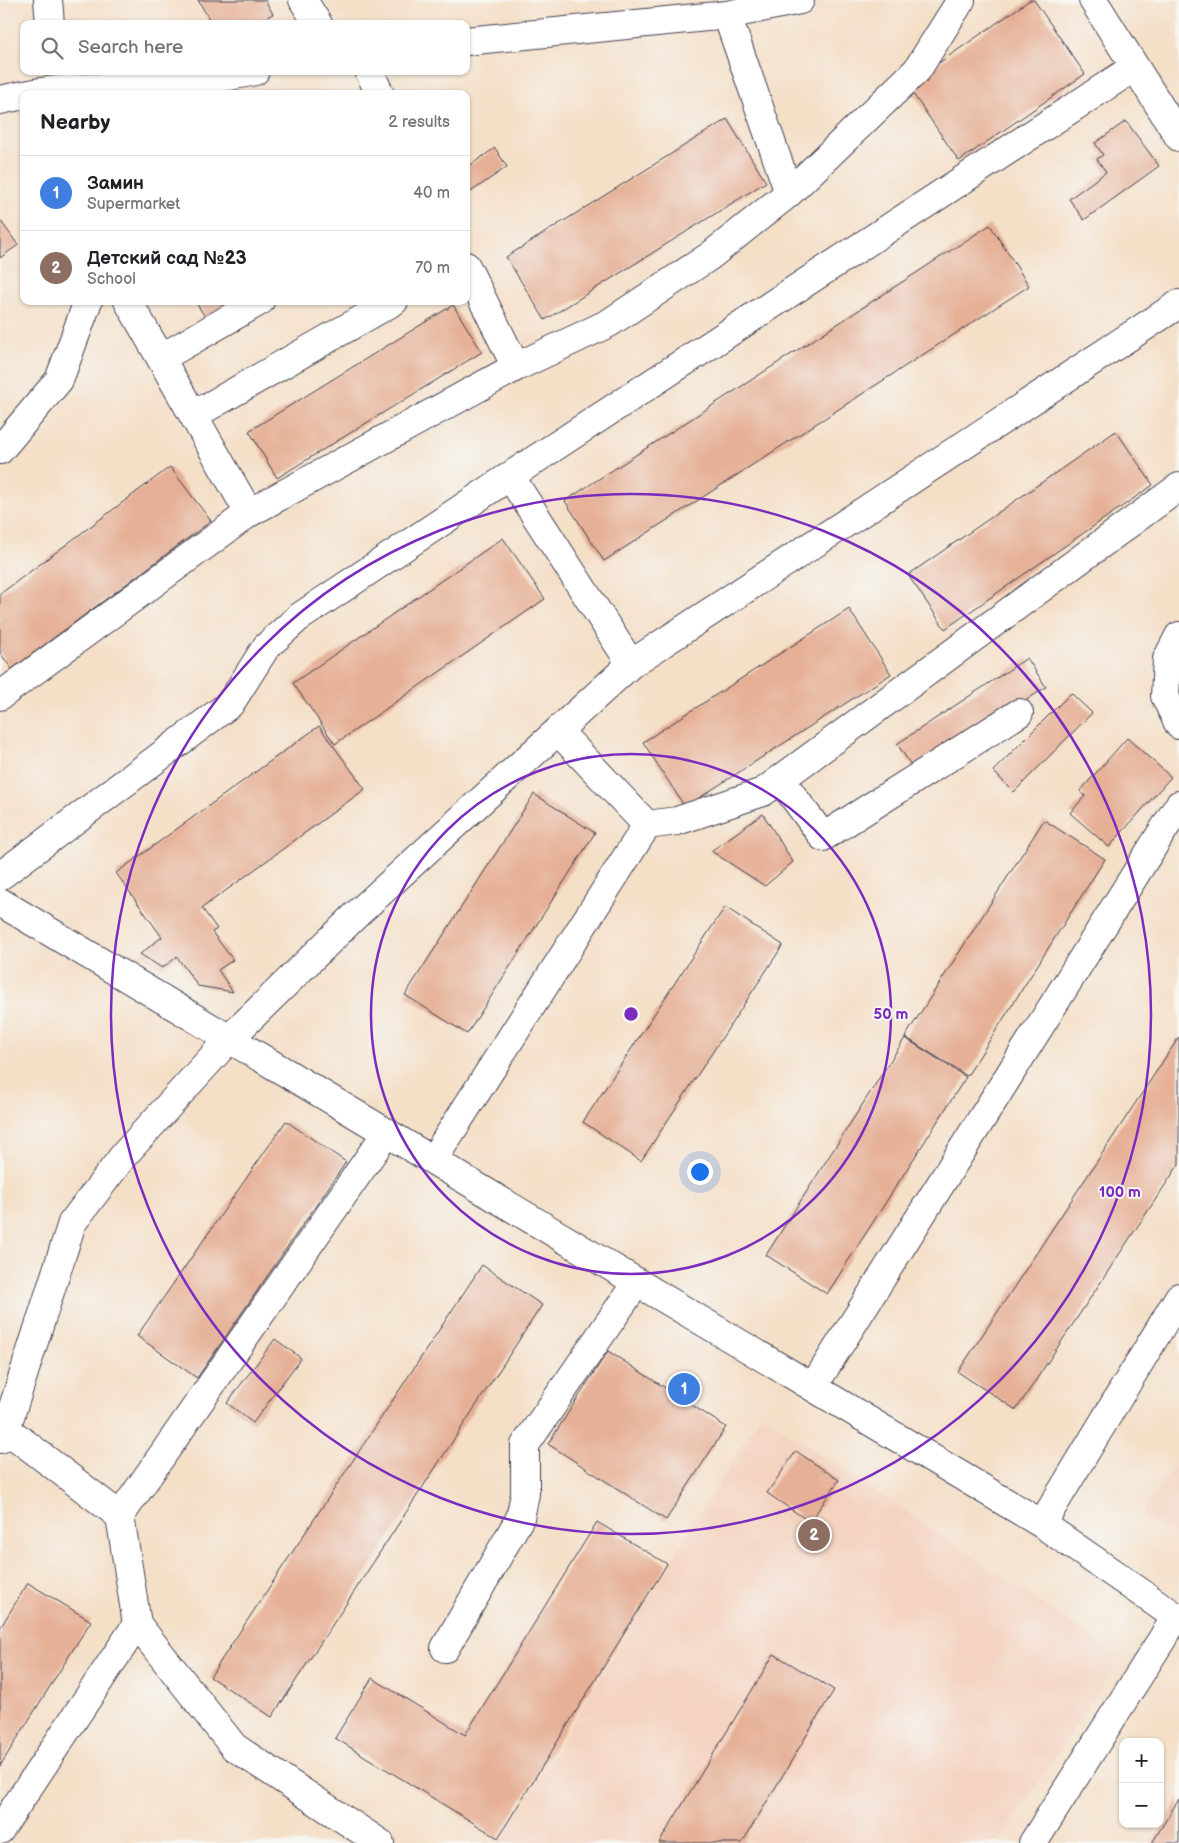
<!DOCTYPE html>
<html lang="en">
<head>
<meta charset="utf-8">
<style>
	body { margin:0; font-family:"Balsamiq Sans",sans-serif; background:#f6f6f6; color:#202124 }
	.controls { position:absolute; right:15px; bottom:15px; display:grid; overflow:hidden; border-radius:10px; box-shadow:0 1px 4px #0004 }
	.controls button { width:45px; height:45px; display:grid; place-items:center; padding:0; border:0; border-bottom:1px solid #e0e0e0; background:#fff; color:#202124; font:25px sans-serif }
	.you { position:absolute; left:699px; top:1171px; width:18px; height:18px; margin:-12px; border:4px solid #fff; border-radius:50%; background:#1a73e8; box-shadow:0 0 0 8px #1a73e833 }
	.badge { display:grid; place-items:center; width:32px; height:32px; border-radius:50%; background:#1a73e8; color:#fff; font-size:16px; font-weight:700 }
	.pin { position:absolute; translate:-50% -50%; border:2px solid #fff; box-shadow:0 1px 5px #0006 }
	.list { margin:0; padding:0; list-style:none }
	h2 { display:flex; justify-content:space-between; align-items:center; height:65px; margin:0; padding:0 20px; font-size:21px }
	h2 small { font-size:16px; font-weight:400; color:#757577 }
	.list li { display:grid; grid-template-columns:32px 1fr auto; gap:15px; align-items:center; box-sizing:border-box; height:75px; padding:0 20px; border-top:1px solid #e0e0e0 }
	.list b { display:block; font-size:19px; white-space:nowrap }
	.list p { margin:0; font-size:16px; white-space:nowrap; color:#757577 }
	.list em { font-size:16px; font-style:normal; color:#757577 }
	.icon { flex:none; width:28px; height:28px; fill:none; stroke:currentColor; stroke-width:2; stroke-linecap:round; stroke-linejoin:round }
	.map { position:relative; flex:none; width:1179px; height:1843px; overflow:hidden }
	.search { position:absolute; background:#fff; box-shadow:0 1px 4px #0004; left:20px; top:20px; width:450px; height:55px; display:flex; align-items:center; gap:12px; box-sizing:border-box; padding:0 18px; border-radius:10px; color:#757577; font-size:19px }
	.panel { position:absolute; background:#fff; box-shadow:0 1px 4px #0004; left:20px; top:90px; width:450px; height:215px; border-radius:10px }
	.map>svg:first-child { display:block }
</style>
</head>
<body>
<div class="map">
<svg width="1179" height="1843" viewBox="0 0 1179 1843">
	<rect width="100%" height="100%" fill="#f6f6f2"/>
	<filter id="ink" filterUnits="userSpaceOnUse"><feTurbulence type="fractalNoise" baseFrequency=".02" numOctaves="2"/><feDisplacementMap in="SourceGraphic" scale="10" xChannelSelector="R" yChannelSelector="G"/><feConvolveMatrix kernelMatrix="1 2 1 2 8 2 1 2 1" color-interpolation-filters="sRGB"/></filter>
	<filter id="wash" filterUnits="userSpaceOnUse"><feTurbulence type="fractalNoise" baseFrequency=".0096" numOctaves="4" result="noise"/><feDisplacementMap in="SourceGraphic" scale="20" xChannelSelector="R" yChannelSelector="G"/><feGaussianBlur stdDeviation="1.12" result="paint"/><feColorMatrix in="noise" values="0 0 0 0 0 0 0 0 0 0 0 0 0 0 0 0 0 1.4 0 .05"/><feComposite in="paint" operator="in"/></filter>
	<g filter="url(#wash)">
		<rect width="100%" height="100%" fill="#f4dfc7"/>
		<path fill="#f4d3c0" d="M 761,1414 L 1121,1657 L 998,1843 L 499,1843 Z
			M 1179,1458 L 1179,1537 L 1141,1514 Z"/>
		<g id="blocks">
			<path fill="#e6b096" d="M 198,0 L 265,0 L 273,14 L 267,17 L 271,24 L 212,24 Z
				M 1030,0 L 1034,0 L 1085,74 L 959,161 L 907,85 Z
				M 727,119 L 766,182 L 545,320 L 506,257 Z
				M 1126,121 L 1159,166 L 1084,220 L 1069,199 L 1106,172 L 1097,159 L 1103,155 L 1095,143 Z
				M 495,148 L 507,167 L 469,193 L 466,189 L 466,168 Z
				M 0,220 L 18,245 L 0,258 Z
				M 990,225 L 1029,286 L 604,561 L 565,501 Z
				M 195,301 L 243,301 L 209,323 Z
				M 453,305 L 482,352 L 277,478 L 249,431 Z
				M 1116,431 L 1153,485 L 945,629 L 908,575 Z
				M 170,467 L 211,521 L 12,669 L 0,653 L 0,594 Z
				M 503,538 L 545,599 L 335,744 L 293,683 Z
				M 849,609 L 891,674 L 685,807 L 643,742 Z
				M 1027,658 L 1046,687 L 917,774 L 897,744 Z
				M 1071,693 L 1092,713 L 1014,792 L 993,771 Z
				M 319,726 L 365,789 L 202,908 L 217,929 L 212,932 L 233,960 L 218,970 L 233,992 L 198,986 L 177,957 L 162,968 L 140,954 L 162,937 L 116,873 Z
				M 1127,738 L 1171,777 L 1109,847 L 1070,813 L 1085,796 L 1080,791 Z
				M 534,794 L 595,833 L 467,1034 L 405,995 Z
				M 763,814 L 793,862 L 765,886 L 711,851 Z
				M 1044,820 L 1105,859 L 967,1076 L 905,1037 Z
				M 725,907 L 783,945 L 641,1161 L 583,1122 Z
				M 1179,1037 L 1179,1164 L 1016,1410 L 958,1372 Z
				M 905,1038 L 966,1077 L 827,1294 L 766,1255 Z
				M 286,1121 L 346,1162 L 197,1378 L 137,1336 Z
				M 482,1265 L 542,1305 L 272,1717 L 210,1677 Z
				M 275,1339 L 301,1358 L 253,1423 L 227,1403 Z
				M 608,1351 L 726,1427 L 666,1520 L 548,1444 Z
				M 796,1451 L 839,1480 L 810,1522 L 767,1493 Z
				M 597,1522 L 667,1564 L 498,1838 L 335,1738 L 372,1678 L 465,1735 Z
				M 28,1583 L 91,1621 L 0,1766 L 0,1628 Z
				M 774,1654 L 834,1690 L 742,1843 L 659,1843 Z
				M 1179,1799 L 1179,1843 L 1152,1843 Z"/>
		</g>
	</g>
	<g filter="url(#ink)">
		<use href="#blocks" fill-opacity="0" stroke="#423e50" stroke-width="1"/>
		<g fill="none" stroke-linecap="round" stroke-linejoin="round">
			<defs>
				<path id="minor" d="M 48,0 L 50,24
					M 303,0 L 318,24
					M 1093,0 L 1179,137
					M 727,15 L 789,193
					M 466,41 L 727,15 L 800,0
					M 369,71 L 380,94
					M 30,94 C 69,86 109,88 148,85 C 184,82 220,79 255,71
					M 0,100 L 24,95
					M 466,266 L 516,367
					M 128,301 L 249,513
					M 161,358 L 260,301
					M 194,415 L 394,301
					M 0,450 L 59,380 L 88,301
					M 510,476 L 631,664
					M 1179,636 L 1167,659 L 1165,696 L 1179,725
					M 0,696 L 249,513 L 516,367 L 609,323 L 710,256 L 789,193 L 917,70 L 961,0
					M 558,731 L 647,825 L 677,821 L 763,792 L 1179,487
					M 781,780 L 823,837 L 1019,713
					M 0,876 L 230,704 L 266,647 L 298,618 L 510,476 L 1135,67
					M 0,902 L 1042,1524 L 1179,1619
					M 433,1160 L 647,825
					M 813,1387 L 1179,805
					M 6,1429 L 120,1516 L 137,1624 L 234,1747 L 380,1843
					M 0,1439 L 6,1429 L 72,1223 L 124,1155 L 230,1038 L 358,913 L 631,664 L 1179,304
					M 120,1516 L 387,1132
					M 1042,1524 L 1179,1297
					M 445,1648 L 520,1518 L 525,1494 L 525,1445 L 637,1282
					M 0,1830 L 137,1624
					M 1033,1843 L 1176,1617"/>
			</defs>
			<use href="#minor" stroke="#423e50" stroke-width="30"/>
			<use href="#minor" stroke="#fff" stroke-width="28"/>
		</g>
	</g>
	<g fill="none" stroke="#7b2cbf" stroke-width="2.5">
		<circle cx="631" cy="1014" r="260"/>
		<circle cx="631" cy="1014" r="520"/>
	</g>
	<circle cx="631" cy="1014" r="8" fill="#7b2cbf" stroke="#f6f6f2" stroke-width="2.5"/>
	<g font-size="15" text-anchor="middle" font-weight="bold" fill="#7b2cbf" stroke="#f6f6f2" stroke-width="4" stroke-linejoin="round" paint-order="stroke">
		<text x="891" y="1019">50 m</text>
		<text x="1120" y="1197">100 m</text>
	</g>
</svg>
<div class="controls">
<button>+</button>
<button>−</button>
</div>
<div class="you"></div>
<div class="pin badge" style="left:684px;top:1389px;background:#3f7fe0">1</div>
<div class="pin badge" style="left:814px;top:1535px;background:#8d6e63">2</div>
<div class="search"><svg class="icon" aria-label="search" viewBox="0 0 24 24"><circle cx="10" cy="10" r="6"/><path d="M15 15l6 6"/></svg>Search here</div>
<section class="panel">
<h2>Nearby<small>2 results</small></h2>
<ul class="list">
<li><span class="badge" style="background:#3f7fe0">1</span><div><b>Замин</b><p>Supermarket</p></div><em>40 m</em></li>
<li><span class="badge" style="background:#8d6e63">2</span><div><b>Детский сад №23</b><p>School</p></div><em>70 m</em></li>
</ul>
</section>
</div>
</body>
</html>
